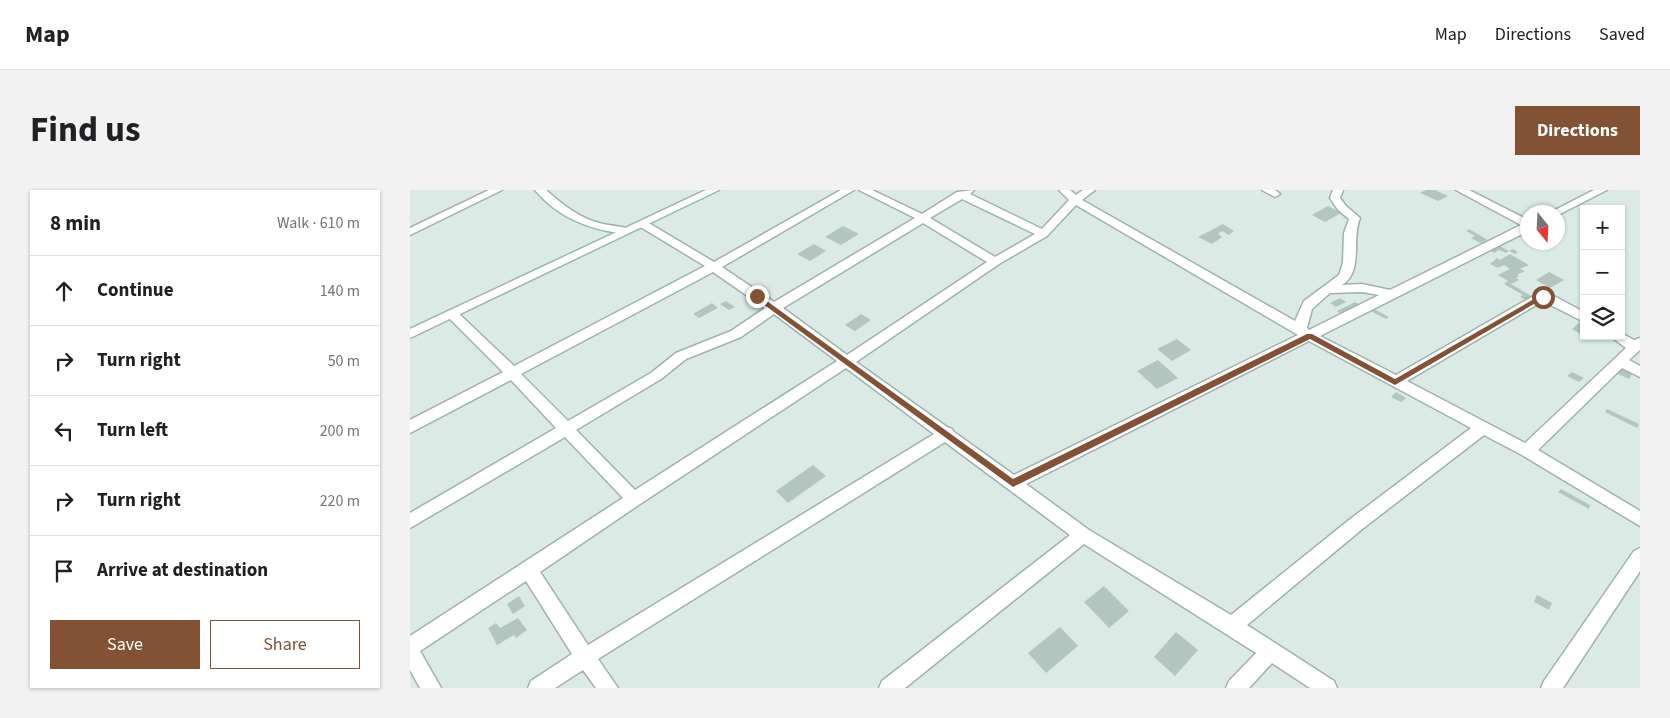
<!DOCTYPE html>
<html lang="en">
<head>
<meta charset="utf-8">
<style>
	body { margin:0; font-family:"Source Sans 3",sans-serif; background:#f2f2f2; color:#202124 }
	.controls { position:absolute; right:15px; top:15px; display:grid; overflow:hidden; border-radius:0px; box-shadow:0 1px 4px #0004 }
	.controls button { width:45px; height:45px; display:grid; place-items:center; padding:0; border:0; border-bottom:1px solid #e0e0e0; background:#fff; color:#202124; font:25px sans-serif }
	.compass { position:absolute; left:1110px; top:15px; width:45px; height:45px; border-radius:50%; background:#fff; box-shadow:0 1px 4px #0004; rotate:162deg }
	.stop { position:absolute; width:15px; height:15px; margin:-11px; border:4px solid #835134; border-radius:50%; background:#fff }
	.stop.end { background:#835134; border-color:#fff; box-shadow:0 1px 5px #0008 }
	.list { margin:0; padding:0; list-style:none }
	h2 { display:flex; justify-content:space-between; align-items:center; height:65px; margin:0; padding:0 20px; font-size:21px }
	h2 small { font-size:16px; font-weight:400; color:#757577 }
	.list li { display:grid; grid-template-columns:32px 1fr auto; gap:15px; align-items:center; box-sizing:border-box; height:70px; padding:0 20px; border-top:1px solid #e0e0e0 }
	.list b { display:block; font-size:19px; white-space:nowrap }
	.list em { font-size:16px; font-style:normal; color:#757577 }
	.actions { display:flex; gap:10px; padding:15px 20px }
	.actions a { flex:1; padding:11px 0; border:1px solid #835134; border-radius:0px; text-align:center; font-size:18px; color:#835134 }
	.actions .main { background:#835134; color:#fff }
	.icon { flex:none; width:28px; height:28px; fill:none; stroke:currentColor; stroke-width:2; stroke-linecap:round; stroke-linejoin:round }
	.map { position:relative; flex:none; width:1230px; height:498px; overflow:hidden; border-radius:0px }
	header { display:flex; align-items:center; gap:30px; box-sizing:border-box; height:70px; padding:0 25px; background:#fff; border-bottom:1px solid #e0e0e0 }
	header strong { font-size:24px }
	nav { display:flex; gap:28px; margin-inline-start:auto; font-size:18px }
	.intro { display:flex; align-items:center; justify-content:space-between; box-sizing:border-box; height:120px; padding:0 30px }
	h1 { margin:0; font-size:35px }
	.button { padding:12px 22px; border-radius:0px; background:#835134; color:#fff; font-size:18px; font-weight:700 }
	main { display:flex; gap:30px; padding:0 30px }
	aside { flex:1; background:#fff; border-radius:0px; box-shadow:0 1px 4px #0004 }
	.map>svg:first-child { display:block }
</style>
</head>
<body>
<header>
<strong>Map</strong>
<nav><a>Map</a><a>Directions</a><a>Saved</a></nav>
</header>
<div class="intro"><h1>Find us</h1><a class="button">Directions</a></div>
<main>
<aside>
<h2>8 min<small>Walk · 610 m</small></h2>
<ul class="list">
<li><svg class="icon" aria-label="ahead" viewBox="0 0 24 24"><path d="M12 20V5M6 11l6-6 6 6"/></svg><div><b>Continue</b></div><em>140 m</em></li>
<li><svg class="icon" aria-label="right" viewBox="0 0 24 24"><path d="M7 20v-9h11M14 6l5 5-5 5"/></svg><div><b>Turn right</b></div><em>50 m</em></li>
<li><svg class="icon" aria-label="left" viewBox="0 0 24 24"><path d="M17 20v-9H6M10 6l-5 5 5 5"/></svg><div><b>Turn left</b></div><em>200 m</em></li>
<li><svg class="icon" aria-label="right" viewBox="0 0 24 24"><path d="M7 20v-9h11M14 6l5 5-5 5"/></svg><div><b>Turn right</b></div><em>220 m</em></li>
<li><svg class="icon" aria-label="arrive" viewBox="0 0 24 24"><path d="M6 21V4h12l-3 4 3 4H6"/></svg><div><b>Arrive at destination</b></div></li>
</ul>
<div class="actions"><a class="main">Save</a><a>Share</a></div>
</aside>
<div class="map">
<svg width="1230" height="498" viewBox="0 0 1230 498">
	<rect width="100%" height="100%" fill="#dceae6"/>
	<path fill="#b2c5bf" d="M 1016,0 L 1025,0 L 1038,6 L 1028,11 L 1010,3 Z
		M 918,16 L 931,23 L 915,32 L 902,25 Z
		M 813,34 L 824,41 L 819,45 L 812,41 L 808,44 L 812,47 L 802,54 L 788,47 Z
		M 433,36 L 449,44 L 431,55 L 415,47 Z
		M 1059,39 L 1078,50 L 1070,53 L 1061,48 L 1065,46 L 1056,41 Z
		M 404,54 L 416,61 L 400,71 L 387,64 Z
		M 1086,54 L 1099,61 L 1103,59 L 1108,62 L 1105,64 L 1099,61 L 1096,63 L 1089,60 L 1084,63 L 1077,59 Z
		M 1100,64 L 1119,75 L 1110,79 L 1115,81 L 1107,85 L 1109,86 L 1106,88 L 1109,90 L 1101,94 L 1123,107 L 1115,110 L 1110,107 L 1113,105 L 1094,94 L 1098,91 L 1088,85 L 1100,79 L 1094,75 L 1088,78 L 1080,74 L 1087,68 L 1090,70 Z
		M 1139,82 L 1154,90 L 1140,98 L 1126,90 Z
		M 930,108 L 936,112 L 926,117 L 920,113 Z
		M 316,111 L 325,117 L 319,120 L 310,114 Z
		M 945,112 L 949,114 L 931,124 L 927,121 Z
		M 302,113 L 308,118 L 289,128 L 283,124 Z
		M 962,118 L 979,127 L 976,129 L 959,120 Z
		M 451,124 L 461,130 L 445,141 L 435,135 Z
		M 1170,132 L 1174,134 L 1174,141 L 1170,144 L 1162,139 Z
		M 767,149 L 781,160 L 762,171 L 747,159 Z
		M 748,170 L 768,188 L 747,199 L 727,181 Z
		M 1212,179 L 1222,184 L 1219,189 L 1208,184 Z
		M 1162,182 L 1174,188 L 1169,192 L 1157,186 Z
		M 986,202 L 996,208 L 991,212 L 981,207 Z
		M 1197,219 L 1229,234 L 1227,238 L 1195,222 Z
		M 403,275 L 416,286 L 378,313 L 366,301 Z
		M 1151,299 L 1180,315 L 1179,319 L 1148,302 Z
		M 694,396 L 719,421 L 699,438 L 674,412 Z
		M 1127,405 L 1142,413 L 1139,420 L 1124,412 Z
		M 109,406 L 115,416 L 103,424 L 97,414 Z
		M 108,428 L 117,440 L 106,448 L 104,445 L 87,455 L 78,438 L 86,433 L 90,438 Z
		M 650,437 L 668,456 L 636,483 L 618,463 Z
		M 766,442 L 788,460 L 765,486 L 744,467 Z"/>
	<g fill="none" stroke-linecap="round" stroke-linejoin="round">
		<defs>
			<path id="street" d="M 79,0 L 92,0 L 0,45 L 0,38 Z
				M 125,0 L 136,0 C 153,15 170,29 193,34 C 202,36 211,36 220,39 L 222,41 L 216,44 C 181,40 148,28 125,0 Z
				M 431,0 L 444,0 L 312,77 L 364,112 L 505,28 L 449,0 L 462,0 L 512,24 L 547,2 L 564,0 L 560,4 L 632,39 L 659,10 L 649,0 L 660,0 L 666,5 L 673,0 L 685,0 L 672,10 L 885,131 L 894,111 L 929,85 L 933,73 L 934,43 L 939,29 L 928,20 L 920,8 L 923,0 L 933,0 L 930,8 L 936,16 L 950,28 C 941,49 954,81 932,95 L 952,94 L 980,100 L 1111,35 L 1046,0 L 1059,0 L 1118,30 L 1118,41 L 910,146 L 986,185 L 1127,104 L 1140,104 L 1174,122 L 1174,132 L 1133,111 L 997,191 L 1115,253 L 1216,158 L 1200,146 L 1211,146 L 1211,143 L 1224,150 L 1230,148 L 1230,160 L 1219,170 L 1230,176 L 1230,187 L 1212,178 L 1128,260 L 1230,321 L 1230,336 L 1112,265 L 1074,245 L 951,340 L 837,435 L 924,491 L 927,498 L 900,498 L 862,473 L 839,498 L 816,498 L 819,491 L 846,463 L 674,354 L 495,498 L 469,498 L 472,491 L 660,345 L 535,252 L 188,469 L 208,498 L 186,498 L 173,480 L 145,498 L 118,498 L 121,491 L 162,464 L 116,391 L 10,461 L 31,498 L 10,498 L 0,480 L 0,446 L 213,308 L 155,247 L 0,338 L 0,323 L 146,238 L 101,190 L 0,243 L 0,230 L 93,182 L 38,127 L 36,124 L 38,121 L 46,121 L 104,176 L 295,76 L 229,36 L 228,34 L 229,32 L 237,32 L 304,72 ZM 552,9 L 625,44 L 585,67 L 520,28 ZM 666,15 L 888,145 L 604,285 L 544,242 L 542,239 L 537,237 L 446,172 L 589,74 L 637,46 ZM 513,33 L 577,72 L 437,165 L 373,118 ZM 303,82 L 355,118 L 321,141 L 266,163 L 241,183 L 158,231 L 111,184 ZM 952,102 L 969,105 L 899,140 L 897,138 L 902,119 L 920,103 ZM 364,124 L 427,171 L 225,300 L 166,240 L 251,189 L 276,169 L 331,147 ZM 899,151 L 1061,238 L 939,330 L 821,425 L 679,340 L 616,294 ZM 436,178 L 524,244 L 178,455 L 130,382 L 230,314 Z
				M 852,0 L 865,0 L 870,4 L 865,7 Z
				M 1184,0 L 1197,0 L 1150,24 L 1141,22 Z
				M 1230,358 L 1230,381 L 1153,498 L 1131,498 L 1134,491 L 1224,361 Z"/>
			<path id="secondary" d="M 296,0 L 309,0 L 0,148 L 0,139 Z"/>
		</defs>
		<use href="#street" stroke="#9fb2ae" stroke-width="3"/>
		<use href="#secondary" stroke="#9bb6b0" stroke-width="3"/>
		<use href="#street" fill="#fff" fill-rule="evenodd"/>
		<use href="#secondary" fill="#fff" fill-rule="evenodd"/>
	</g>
	<path fill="#835134" d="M 347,104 L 603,289 L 897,144 L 902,144 L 985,189 L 1131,105 L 1136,107 L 985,195 L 900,149 L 603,297 L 345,108 L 345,105 Z"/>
</svg>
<div class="controls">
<button>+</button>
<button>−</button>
<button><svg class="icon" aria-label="layers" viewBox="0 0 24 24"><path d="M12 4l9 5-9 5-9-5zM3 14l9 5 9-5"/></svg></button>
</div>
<svg class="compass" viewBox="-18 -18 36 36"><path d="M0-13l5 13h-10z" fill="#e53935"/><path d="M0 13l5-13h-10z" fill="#757577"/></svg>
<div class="stop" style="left:1133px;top:107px"></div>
<div class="stop end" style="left:347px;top:106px"></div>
</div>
</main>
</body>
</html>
